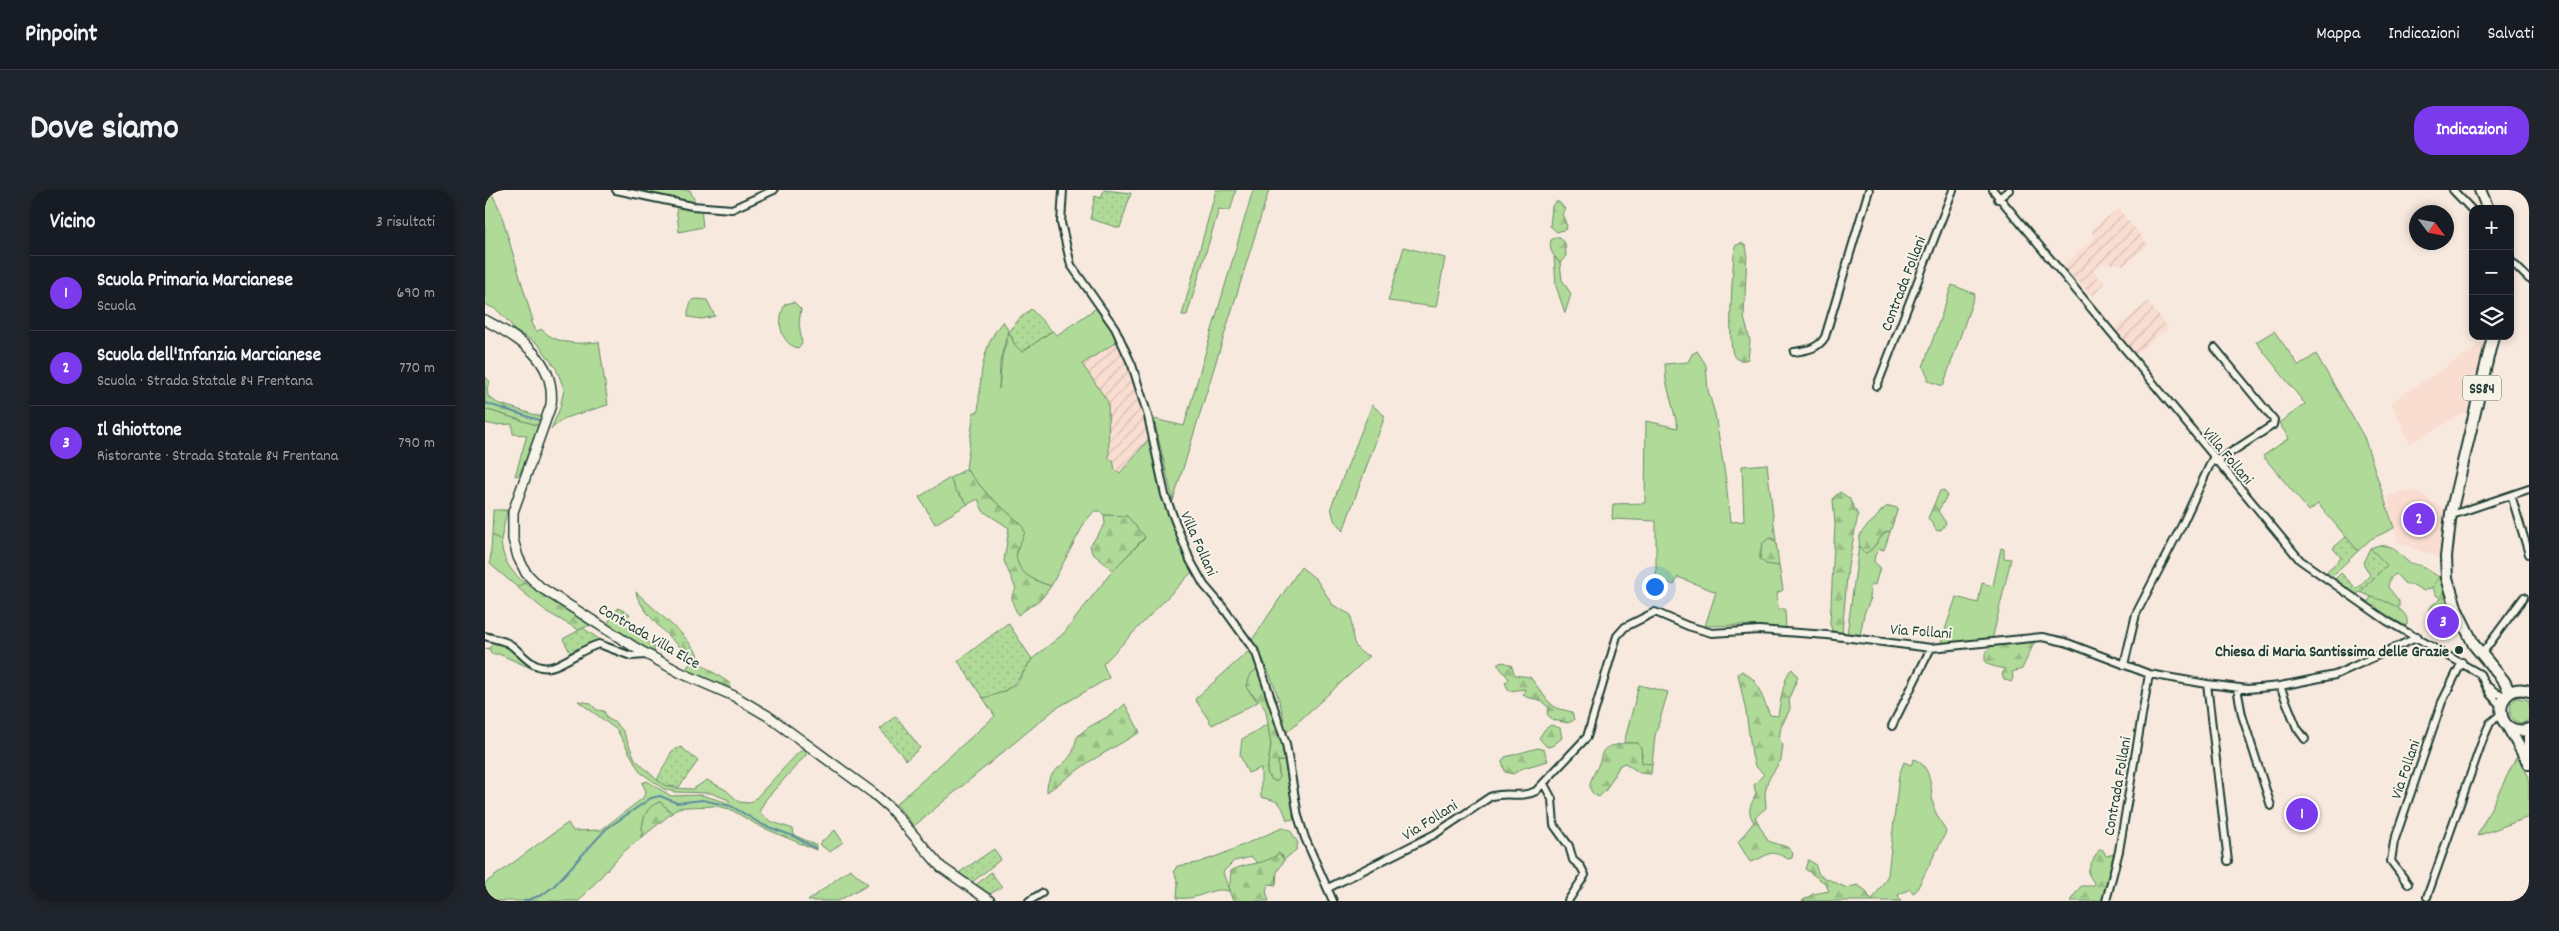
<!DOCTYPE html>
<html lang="it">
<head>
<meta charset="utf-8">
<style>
	body { margin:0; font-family:Dekko,sans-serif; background:#20242c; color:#f1f3f6 }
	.controls { position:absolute; right:15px; top:15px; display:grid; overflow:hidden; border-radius:10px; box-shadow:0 2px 8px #0003 }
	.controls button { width:45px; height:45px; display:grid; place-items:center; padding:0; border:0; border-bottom:1px solid #363941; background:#171b24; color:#f1f3f6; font:25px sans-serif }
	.compass { position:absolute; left:1924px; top:15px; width:45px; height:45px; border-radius:50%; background:#171b24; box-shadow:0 2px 8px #0003; rotate:122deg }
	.you { position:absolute; left:1169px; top:396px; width:18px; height:18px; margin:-12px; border:4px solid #fff; border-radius:50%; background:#1a73e8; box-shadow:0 0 0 8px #1a73e833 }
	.badge { display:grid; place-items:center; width:32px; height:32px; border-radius:50%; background:#7c3aed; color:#fff; font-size:16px; font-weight:700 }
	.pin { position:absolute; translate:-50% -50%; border:2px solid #fff; box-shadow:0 1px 5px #0006 }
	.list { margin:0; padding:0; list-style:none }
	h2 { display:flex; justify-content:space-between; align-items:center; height:65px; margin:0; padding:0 20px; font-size:21px }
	h2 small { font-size:16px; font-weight:400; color:#9ea1a6 }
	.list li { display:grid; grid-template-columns:32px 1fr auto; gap:15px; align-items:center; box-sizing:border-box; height:75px; padding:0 20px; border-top:1px solid #363941 }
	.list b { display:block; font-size:19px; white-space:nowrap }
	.list p { margin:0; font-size:16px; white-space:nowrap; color:#9ea1a6 }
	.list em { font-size:16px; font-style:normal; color:#9ea1a6 }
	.icon { flex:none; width:28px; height:28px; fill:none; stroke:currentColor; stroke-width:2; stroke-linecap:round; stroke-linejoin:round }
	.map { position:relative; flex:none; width:2044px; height:711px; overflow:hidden; border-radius:20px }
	header { display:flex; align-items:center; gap:30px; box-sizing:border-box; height:70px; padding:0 25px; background:#171b24; border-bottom:1px solid #363941 }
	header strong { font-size:24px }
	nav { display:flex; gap:28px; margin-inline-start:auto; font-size:18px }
	.intro { display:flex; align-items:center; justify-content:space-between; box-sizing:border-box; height:120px; padding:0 30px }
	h1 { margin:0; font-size:35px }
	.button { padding:12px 22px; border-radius:20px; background:#7c3aed; color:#fff; font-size:18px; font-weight:700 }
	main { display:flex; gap:30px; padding:0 30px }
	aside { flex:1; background:#171b24; border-radius:20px; box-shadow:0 2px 8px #0003 }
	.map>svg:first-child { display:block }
</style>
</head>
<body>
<header>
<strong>Pinpoint</strong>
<nav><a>Mappa</a><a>Indicazioni</a><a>Salvati</a></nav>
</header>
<div class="intro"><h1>Dove siamo</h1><a class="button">Indicazioni</a></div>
<main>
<aside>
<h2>Vicino<small>3 risultati</small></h2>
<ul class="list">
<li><span class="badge">1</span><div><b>Scuola Primaria Marcianese</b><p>Scuola</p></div><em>690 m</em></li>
<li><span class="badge">2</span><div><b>Scuola dell'Infanzia Marcianese</b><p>Scuola · Strada Statale 84 Frentana</p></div><em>770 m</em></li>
<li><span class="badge">3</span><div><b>Il Ghiottone</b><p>Ristorante · Strada Statale 84 Frentana</p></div><em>790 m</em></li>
</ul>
</aside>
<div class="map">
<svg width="2044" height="711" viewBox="0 0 2044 711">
	<defs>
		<pattern id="industrial-furrows" width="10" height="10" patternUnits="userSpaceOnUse" patternTransform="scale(1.25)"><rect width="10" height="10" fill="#f9ddd1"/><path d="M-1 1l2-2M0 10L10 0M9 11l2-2" fill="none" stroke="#d5bfb4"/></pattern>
		<pattern id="forest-firs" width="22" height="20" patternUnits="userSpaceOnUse" patternTransform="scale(1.25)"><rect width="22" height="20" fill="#b0da98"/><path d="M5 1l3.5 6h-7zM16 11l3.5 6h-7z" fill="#97bc84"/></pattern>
		<pattern id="garden-dots" width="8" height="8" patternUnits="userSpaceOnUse" patternTransform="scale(1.25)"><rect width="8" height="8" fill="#b0da98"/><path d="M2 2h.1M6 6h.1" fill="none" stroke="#97bc84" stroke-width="1.8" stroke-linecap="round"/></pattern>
	</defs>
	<rect width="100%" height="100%" fill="#f8e9de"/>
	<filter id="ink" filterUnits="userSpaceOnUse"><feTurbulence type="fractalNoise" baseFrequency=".02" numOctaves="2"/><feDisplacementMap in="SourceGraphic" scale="10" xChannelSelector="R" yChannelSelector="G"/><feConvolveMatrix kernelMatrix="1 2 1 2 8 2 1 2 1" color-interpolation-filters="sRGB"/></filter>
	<g filter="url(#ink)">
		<path fill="#f9ddd1" d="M 1999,152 L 1985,224 L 1978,223 L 1925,254 L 1906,212 Z
			M 1924,300 L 1935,303 L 1961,321 L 1957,369 L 1913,352 L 1902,306 Z"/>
		<path fill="url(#industrial-furrows)" d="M 1633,19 L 1664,55 L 1639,75 L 1617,73 L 1608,80 L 1620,94 L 1607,106 L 1577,76 L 1610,47 L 1606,40 Z
			M 1663,112 L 1683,138 L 1650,164 L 1630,138 Z
			M 633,151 L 653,203 L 665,248 L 635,283 L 631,282 L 629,274 L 624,270 L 623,212 L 597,174 Z"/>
		<path fill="#b0da98" stroke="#688c66" d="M 0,0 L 5,0 L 15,20 L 48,131 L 45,131 L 51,142 L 56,139 C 72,155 93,154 114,152 L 123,215 L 80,228 L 66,239 L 75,218 L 79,199 L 71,178 L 53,154 L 29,140 L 25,133 L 12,120 L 0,114 Z
			M 137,0 L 205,0 L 212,16 Z
			M 731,0 L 751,0 L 745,21 L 734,19 L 702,125 L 697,125 Z
			M 768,0 L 784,0 L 688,311 L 669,229 L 699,236 Z
			M 191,15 L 216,19 L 218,37 L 194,42 Z
			M 919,57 L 960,68 L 951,117 L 903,111 Z
			M 1069,67 L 1075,73 L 1077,90 L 1086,104 L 1080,123 L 1071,96 Z
			M 1467,95 L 1490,104 L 1458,196 L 1443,191 L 1443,186 L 1438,177 Z
			M 213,109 L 222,110 L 230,126 L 217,129 L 203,127 L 203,121 L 207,110 Z
			M 309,112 L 316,119 L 314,133 L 317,153 L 313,158 C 294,153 292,130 300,114 Z
			M 613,117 L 633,151 L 597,174 L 623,212 L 624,269 L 628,270 L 630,280 L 635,283 L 665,248 L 679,307 L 708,381 L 618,474 L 624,488 L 570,519 L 429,636 L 411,614 L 510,526 L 498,508 L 518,502 L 532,493 L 547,469 L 578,444 L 628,380 L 660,348 L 642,326 L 619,325 L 615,321 L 609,321 L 600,332 L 566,396 C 549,391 525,381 533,358 C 536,349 538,345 537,335 L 503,305 L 481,279 L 489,222 L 493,222 C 496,188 495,158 518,131 L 523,140 L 515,172 L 514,199 L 517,167 L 524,142 L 530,155 L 537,162 L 567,141 L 572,145 Z
			M 1789,141 L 1814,176 L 1831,164 L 1879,247 L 1909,338 L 1886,349 L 1873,361 L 1833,314 L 1824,321 L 1778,266 L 1804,248 L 1794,233 L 1820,214 L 1771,152 Z
			M 1212,161 L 1221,175 L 1223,200 L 1230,224 L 1241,291 L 1245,332 L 1259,331 L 1257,276 L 1282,274 L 1291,351 L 1287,348 C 1277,350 1275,360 1275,368 L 1281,374 L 1294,376 L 1298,400 L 1292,403 L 1293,419 L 1300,419 L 1301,439 L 1257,435 L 1220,436 L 1231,402 L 1193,387 L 1189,395 L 1171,387 L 1171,331 L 1127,329 L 1128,314 L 1160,313 L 1161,231 L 1193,238 L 1181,191 L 1180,174 L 1203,172 L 1207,164 Z
			M 887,215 L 900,226 L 858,341 L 849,330 L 846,317 Z
			M 0,219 L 55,236 L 34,285 L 30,286 L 42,245 L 28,244 L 27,234 L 9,235 L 0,233 Z
			M 465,288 L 471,301 L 483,314 L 450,334 L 434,307 Z
			M 1401,341 L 1405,342 L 1399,360 L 1394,359 L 1390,365 L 1389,372 L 1395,377 L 1390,395 L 1386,394 L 1384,408 L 1386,408 L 1379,424 L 1375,446 L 1362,444 L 1374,356 L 1377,361 L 1386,360 Z
			M 7,345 L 16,350 C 17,370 26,382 40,393 L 32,397 L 5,374 Z
			M 1894,355 L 1907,357 L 1923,372 L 1937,376 L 1954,387 L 1948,397 L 1939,401 L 1928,395 L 1921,395 L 1911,384 C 1905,387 1904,391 1903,397 L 1914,411 L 1914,417 L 1912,418 L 1875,402 L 1902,375 L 1885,358 Z
			M 1516,358 L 1519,359 L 1519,368 L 1526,369 L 1507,450 L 1455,455 L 1471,407 L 1493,413 L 1497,393 L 1508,396 Z
			M 816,377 L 831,389 L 848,415 L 866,425 C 868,442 864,461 885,466 L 801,543 C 797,511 784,478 767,450 Z
			M 11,451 L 29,461 L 50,480 L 14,464 L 6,464 L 5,459 L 0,459 L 4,458 Z
			M 766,459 L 773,478 L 766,484 L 763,500 L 773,512 L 727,535 L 710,509 Z
			M 1154,495 L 1183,502 L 1170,546 L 1167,574 L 1162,575 L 1156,571 L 1157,564 L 1153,553 L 1139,553 Z
			M 2032,508 L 2044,510 L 2044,530 C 2036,535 2030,533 2025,525 L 2026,513 Z
			M 93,511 L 105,513 L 112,520 L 119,521 L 122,528 L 132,534 L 138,541 L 150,569 L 172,590 L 188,598 L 208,599 L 222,590 L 241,600 L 254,612 L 264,613 L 269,610 L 313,563 L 319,559 L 321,560 L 321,565 L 281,609 L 274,622 L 285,631 L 308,639 L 309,645 L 331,655 L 331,660 L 274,636 L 245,619 L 231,616 L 203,617 L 193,618 L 187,623 L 175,612 C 158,618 158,632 156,648 L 137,663 L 94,711 L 0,711 L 0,693 C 28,674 54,652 83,633 L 88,641 L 116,640 L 158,608 L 161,601 L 157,593 L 162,591 L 186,606 L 216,605 L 244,613 L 244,610 L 226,603 L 189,602 L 179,599 L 155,582 L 132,540 Z
			M 783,534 L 786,555 L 782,582 L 787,590 L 794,583 L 793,571 L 801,571 L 811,629 L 802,630 C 795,610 794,612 776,607 L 776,578 L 763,583 L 755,565 L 757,549 Z
			M 2032,566 L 2044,587 L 2044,627 L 1992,646 Z
			M 1429,569 C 1450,578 1444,603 1450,621 C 1453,628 1458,635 1461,642 L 1431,701 L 1428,703 L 1425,699 L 1413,705 L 1416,711 L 1387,711 L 1403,685 L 1414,585 L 1419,572 L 1426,575 Z
			M 797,638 L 805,640 L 813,653 L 811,660 L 799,670 L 797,665 L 791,665 L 785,671 L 772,673 L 767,667 L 749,671 L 738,682 L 744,701 C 724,696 716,711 692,708 L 693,693 L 689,681 L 692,676 L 712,673 L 735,665 Z
			M 350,640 L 358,652 L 345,662 L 334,654 Z
			M 365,679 L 383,694 L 353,711 L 323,711 Z"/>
		<path fill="url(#forest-firs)" stroke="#688c66" d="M 1070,12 L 1074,12 L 1080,19 L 1077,24 L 1082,36 L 1081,39 L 1072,42 L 1065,36 L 1067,16 Z
			M 1071,47 L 1075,47 L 1080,53 L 1081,66 L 1075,73 C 1069,66 1063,60 1066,50 Z
			M 1256,53 L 1261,56 L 1262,62 L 1259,127 L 1265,151 L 1263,169 C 1258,171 1252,171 1249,166 C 1242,158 1248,70 1250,56 Z
			M 0,186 L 5,192 L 2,198 L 3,206 L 12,213 L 57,227 L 55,236 L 0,219 Z
			M 481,279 L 503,305 L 537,335 L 540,342 C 538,348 534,354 532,360 C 528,382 549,391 566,396 L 557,408 L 533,425 C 529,416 523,407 531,399 L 519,371 L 524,338 L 498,321 L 493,309 L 483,314 L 471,301 L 465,288 Z
			M 1459,300 L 1462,306 L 1453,321 L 1461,333 L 1456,340 L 1452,341 L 1443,328 L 1455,301 Z
			M 1355,302 L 1364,308 L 1373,325 L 1363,376 L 1357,444 L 1348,443 L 1345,434 L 1350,334 L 1348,310 L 1349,307 Z
			M 1404,316 L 1413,318 L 1405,342 L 1401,341 L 1386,360 L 1381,363 L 1377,361 C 1369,347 1379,338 1389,330 C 1395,324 1395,319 1404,316 Z
			M 8,320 L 22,320 L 16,350 L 7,345 Z
			M 619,325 L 642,326 L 660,347 L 628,380 L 607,363 L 605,356 L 620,334 Z
			M 1284,348 L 1291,351 L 1294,376 L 1281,374 L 1275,369 L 1277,354 Z
			M 1954,387 L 1958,389 L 1964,413 L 1958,412 L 1955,421 L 1947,425 L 1944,421 L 1947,415 L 1956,409 L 1950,404 L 1948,397 Z
			M 40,393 L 105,435 L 94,440 L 62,422 L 32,397 Z
			M 151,402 L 198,445 L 211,461 L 217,475 L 246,494 L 243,500 L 201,479 L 209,468 C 194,458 153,419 151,402 Z
			M 1886,407 C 1899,410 1925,419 1922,434 L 1920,436 L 1882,413 Z
			M 133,418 L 145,424 L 138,432 L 170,458 L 169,464 L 122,434 Z
			M 1541,451 L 1550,451 L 1537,479 L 1527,482 L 1528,488 L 1526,492 L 1519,489 L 1517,485 L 1519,480 C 1515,476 1506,478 1500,472 L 1500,463 L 1508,455 Z
			M 1019,472 L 1026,475 L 1030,485 L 1045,487 L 1063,511 L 1071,518 L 1087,522 L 1089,530 L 1083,533 L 1068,530 L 1062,524 L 1064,518 L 1055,510 L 1041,507 L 1038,504 L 1040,499 L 1024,501 L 1020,493 L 1024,489 L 1012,474 Z
			M 773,478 L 795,542 L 801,571 L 793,571 L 794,589 L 791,592 L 785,588 L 782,582 L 786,555 L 781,521 L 777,514 L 763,500 L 761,496 L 766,484 Z
			M 1307,479 L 1313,487 L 1304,508 L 1305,519 L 1296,537 L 1294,549 L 1298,555 L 1296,570 L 1283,590 L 1280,603 L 1281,618 L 1270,627 L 1283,651 L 1302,657 L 1308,663 L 1307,668 L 1303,669 C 1282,657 1284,667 1265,672 L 1253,652 L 1269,632 C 1261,621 1266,615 1271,604 L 1269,595 L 1279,584 L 1270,576 L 1267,565 L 1261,522 L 1253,484 L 1257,481 L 1268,489 L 1273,497 L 1285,525 L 1293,526 C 1295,515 1299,484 1307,479 Z
			M 640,514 L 655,542 L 604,572 L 562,602 C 561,582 576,579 586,565 C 591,559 589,548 595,544 C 609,531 625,529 640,514 Z
			M 1066,535 L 1075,538 L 1077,548 L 1067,556 L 1062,557 L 1054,548 L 1060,539 Z
			M 1139,553 L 1153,553 L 1156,558 L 1157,573 L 1167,574 L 1166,584 L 1155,583 L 1140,573 L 1135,575 L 1121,600 L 1114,607 C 1096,600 1110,584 1114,573 C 1116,569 1116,562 1120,559 C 1125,555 1134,555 1139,553 Z
			M 1053,558 L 1059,560 L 1063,571 L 1038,578 L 1028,584 L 1020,582 L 1017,571 L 1020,567 Z
			M 175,612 L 187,623 L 156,648 C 158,632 158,617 175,612 Z
			M 1615,659 L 1618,660 L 1621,666 L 1633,663 L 1625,711 L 1585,711 L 1596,696 L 1608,696 L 1609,693 L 1603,683 C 1605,674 1610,666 1615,659 Z
			M 794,663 L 799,670 L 792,682 L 791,695 L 783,694 L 781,701 L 784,711 L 748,711 L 744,701 L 746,681 C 763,671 777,677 794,663 Z
			M 1323,670 L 1330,674 L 1334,685 L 1362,698 L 1372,695 L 1380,700 L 1387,711 L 1317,711 L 1328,704 L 1344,701 L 1340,693 L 1320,679 Z"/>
		<path fill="url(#garden-dots)" stroke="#688c66" d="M 619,0 L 646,3 L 635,38 L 605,29 L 610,6 L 616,8 Z
			M 546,119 L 567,141 L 537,162 L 530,155 L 524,142 L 534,129 Z
			M 1861,347 L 1873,361 L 1845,388 L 1839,384 L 1856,368 L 1848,358 Z
			M 1885,358 L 1902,375 L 1872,405 L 1849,390 L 1856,383 L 1872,399 L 1885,385 L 1878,373 Z
			M 523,433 L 547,469 C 532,492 526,502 498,508 L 473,471 Z
			M 98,438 L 117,451 L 107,454 L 86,464 L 78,449 Z
			M 411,526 L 435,558 L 421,570 L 395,539 Z
			M 196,557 L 213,571 L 194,597 L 181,596 L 172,590 L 187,561 Z
			M 509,659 L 516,669 L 485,694 L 472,684 Z
			M 506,682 L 517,697 L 503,705 L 491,695 Z"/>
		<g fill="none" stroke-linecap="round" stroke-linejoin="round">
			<path stroke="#5e8da0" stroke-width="2" d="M 0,213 L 54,230
				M 39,711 L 57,705 L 68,697 L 121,639 L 166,608 L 175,606 L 192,613 L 217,610 L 246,616 L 278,635 L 308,646 L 330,658"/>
			<defs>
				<path id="street" d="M 131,0 L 207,16 L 247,19 L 289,0
					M 578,0 L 576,33 L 586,75 L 630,138 L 647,175 L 663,226 L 680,305 L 705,370 L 719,395 L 737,416 L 771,463 L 801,554 L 813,626 L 820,648 L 848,711
					M 1508,0 L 1815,370 L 1902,431 L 1995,484 L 2005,504 L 2016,516
					M 1968,0 L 1988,21
					M 1513,9 L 1524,0
					M 2025,70 L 2044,89
					M 1730,158 L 1789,230 L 1788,235 L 1731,272
					M 1309,162 C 1322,160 1333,159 1340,147 L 1384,0
					M 1392,196 L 1468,0
					M 2026,305 L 2044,364
					M 1966,323 L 1970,324 L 2044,299
					M 0,446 C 8,449 19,450 26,455 C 39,465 50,483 69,476 C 85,470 97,459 114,454 L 146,466 L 161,465
					M 1996,465 L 2039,407
					M 1639,475 L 1651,424 L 1697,335 L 1728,268
					M 1722,494 L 1743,671
					M 1795,496 L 1812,538 L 1820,549
					M 2002,496 L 2013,504 L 2022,505
					M 1752,498 L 1757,525 L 1786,616
					M 1407,536 L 1446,458
					M 1059,594 L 1067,609 L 1069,635 L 1084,656 L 1088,670 L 1096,677 L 1100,685 L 1083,711
					M 1923,694 L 1906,671 L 1909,652 L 1957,512 L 1977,472
					M 843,698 L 950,644 L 1005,607 C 1021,601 1036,609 1051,601 L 1102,547 L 1132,446 L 1140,437 L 1170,422 L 1203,436 L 1227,443 L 1274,440 L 1342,445 L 1446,458 L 1557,447 L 1580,452 L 1664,484 L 1722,494 L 1763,499 L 1795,496 L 1850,485 L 1933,447
					M 1942,707 L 1998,549 L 2005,533 L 2016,524
					M 544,711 L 557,703
					M 1621,711 L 1634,661 L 1664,484"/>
				<path id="secondary" d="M 0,130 C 36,149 71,170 66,215 L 28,322 L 28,349 L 33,367 L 41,383 L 55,397 L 154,460 L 196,483 L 249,506 L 283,526 L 388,603 L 405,618 L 456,677 L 505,711"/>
				<path id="primary" d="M 1995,0 L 2003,19
					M 2008,146 L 1966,323 L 1961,367 L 1962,388 L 1972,420 L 1989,455 L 2019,491 L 2025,503
					M 2044,501 C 2008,490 2006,550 2044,539
					M 2023,537 L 2044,574
					M 2044,569 L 2044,542"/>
			</defs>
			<use href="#street" stroke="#1f3d34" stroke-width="10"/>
			<use href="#secondary" stroke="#1f3d34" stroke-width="12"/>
			<use href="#primary" stroke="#1f3d34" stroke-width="14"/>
			<use href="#street" stroke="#f7f3e8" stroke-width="6"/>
			<use href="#secondary" stroke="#f7f3e8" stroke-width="9"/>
			<use href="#primary" stroke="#f7f3e8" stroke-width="10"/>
		</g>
	</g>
	<circle fill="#1f3d34" stroke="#f7f3e8" stroke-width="2" cx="1974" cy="460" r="5"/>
	<g text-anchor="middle" stroke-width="4" stroke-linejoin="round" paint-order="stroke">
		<rect fill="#f7f3e8" stroke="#60746a" stroke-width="1" x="1978" y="185.5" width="38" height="25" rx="4"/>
		<g font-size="15" font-weight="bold" fill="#1f3d34">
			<text x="1997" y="203">SS84</text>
		</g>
		<g font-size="16" fill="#1f3d34" stroke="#f7f3e8">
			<text transform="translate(1417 93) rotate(-69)" y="6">Contrada Follani</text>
			<text transform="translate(1744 265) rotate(50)" y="6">Villa Follani</text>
			<text transform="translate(715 353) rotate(66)" y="6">Villa Follani</text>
			<text transform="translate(1436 440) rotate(4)" y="6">Via Follani</text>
			<text transform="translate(165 445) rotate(30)" y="6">Contrada Villa Elce</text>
			<text transform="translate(1919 579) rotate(-71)" y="6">Via Follani</text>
			<text transform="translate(1631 596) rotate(-80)" y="6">Contrada Follani</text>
			<text transform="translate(944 629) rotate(-32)" y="6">Via Follani</text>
		</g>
		<g font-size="16" font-weight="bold" fill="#1f3d34" stroke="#f7f3e8" text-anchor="end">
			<text x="1964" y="466">Chiesa di Maria Santissima delle Grazie</text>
		</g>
	</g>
</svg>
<div class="controls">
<button>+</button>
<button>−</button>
<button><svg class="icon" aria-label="layers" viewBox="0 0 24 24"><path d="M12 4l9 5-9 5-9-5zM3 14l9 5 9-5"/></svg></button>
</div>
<svg class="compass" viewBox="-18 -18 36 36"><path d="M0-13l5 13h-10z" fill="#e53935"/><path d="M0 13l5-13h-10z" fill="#9ea1a6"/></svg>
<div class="you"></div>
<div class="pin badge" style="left:1817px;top:624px">1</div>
<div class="pin badge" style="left:1934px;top:329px">2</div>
<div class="pin badge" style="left:1958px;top:432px">3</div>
</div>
</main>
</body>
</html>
